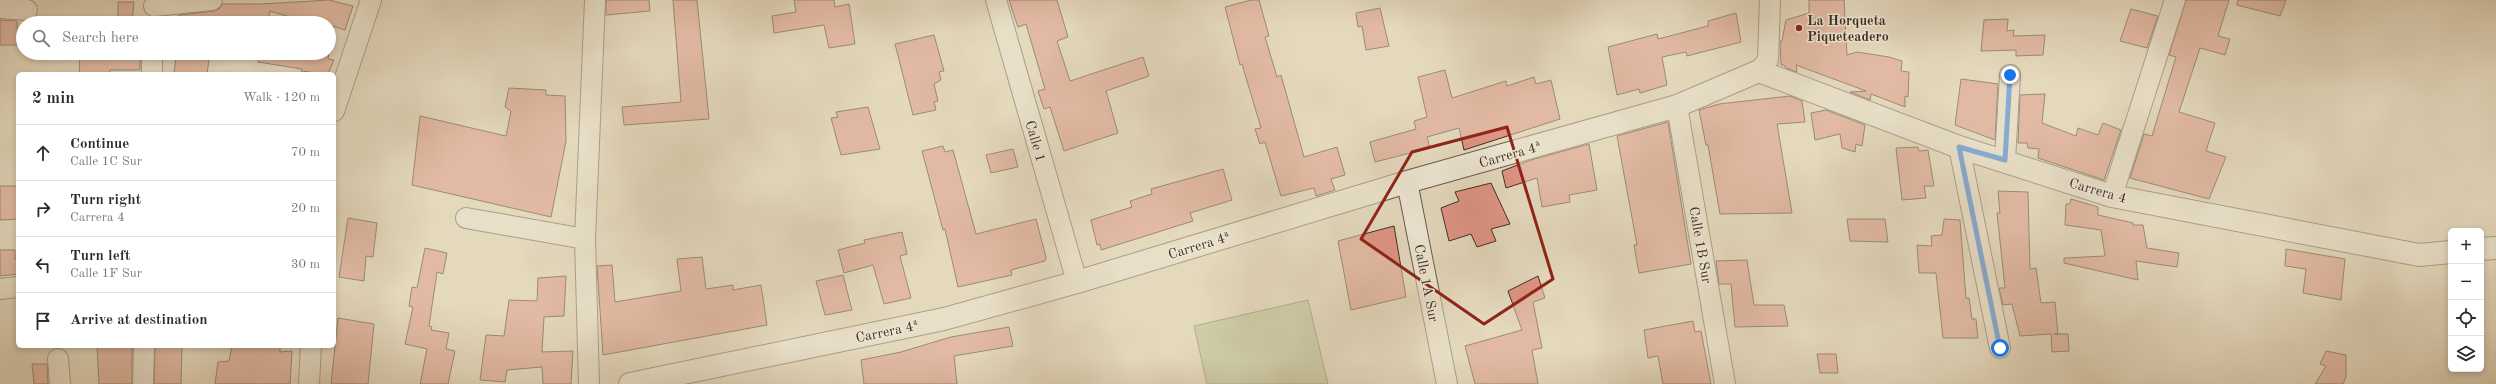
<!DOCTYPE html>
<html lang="en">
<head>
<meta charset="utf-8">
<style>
	body { margin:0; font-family:"Old Standard TT",serif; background:#f2f2f3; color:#2b2b33 }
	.controls { position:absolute; right:12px; bottom:12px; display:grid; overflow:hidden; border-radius:6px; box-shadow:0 2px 6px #0003 }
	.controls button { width:36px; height:36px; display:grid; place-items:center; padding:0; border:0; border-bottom:1px solid #e1e1e2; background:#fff; color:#2b2b33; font:20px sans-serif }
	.stop { position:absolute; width:12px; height:12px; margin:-9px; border:3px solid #1a73e8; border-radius:50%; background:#fff }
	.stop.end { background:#1a73e8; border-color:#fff; box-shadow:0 1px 4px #0008 }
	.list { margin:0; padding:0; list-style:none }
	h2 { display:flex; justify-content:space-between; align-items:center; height:52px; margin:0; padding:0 16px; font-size:17px }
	h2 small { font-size:13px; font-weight:400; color:#7c7c81 }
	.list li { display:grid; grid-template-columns:26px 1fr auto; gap:12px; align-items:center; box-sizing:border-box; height:56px; padding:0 16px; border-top:1px solid #e1e1e2 }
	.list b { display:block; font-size:15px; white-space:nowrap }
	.list p { margin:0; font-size:13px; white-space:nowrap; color:#7c7c81 }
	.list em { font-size:13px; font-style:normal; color:#7c7c81 }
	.icon { flex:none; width:22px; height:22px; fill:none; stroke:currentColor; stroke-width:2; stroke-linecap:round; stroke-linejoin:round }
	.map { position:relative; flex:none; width:2496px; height:384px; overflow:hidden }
	.search { position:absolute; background:#fff; box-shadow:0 2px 6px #0003; left:16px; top:16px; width:320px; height:44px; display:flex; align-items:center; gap:10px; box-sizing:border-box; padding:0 14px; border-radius:22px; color:#7c7c81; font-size:15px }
	.panel { position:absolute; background:#fff; box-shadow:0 2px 6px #0003; left:16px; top:72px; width:320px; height:276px; border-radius:6px }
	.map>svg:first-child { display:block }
</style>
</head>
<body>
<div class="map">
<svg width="2496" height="384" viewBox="0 0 2496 384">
	<rect width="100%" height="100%" fill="#e4d8bd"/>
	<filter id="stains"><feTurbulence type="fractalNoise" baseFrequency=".005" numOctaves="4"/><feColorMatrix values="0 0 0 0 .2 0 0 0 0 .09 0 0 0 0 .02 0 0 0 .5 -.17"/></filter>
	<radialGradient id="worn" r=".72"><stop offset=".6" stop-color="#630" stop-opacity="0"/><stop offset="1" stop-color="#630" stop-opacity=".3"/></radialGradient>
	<path fill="#b5be90" stroke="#7a7658" d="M 1308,300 L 1328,384 L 1207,384 L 1194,326 Z"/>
	<path fill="#df9485" stroke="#402f20" d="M 329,0 L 353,6 L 345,30 L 329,25 L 329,23 L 300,23 L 300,20 L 270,11 L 268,23 L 178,23 L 179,15 L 214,11 L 219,9 L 223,4 L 261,4 Z
		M 606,0 L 649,0 L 650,11 L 606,15 Z
		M 673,0 L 697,0 L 709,119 L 624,125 L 622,107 L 681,102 Z
		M 794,0 L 834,0 L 835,7 L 849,4 L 855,44 L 829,48 L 824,25 L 774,33 L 772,16 L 796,12 Z
		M 1009,0 L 1057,0 L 1068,37 L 1057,41 L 1070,81 L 1143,57 L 1149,76 L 1106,91 L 1118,133 L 1064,151 L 1050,107 L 1044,109 L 1038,91 L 1045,89 L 1026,24 L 1018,27 Z
		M 1251,0 L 1259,0 L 1269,36 L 1265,37 L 1277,77 L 1281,75 L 1304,157 L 1337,147 L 1345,175 L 1331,179 L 1335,190 L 1316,196 L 1314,188 L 1281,196 L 1265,142 L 1260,144 L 1255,129 L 1261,128 L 1242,64 L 1240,65 L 1225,7 Z
		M 1809,0 L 1844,0 L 1847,55 L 1857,52 L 1889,57 L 1902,61 L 1901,71 L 1909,72 L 1908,97 L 1905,96 L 1905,107 L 1871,94 L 1870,100 L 1850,92 L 1866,91 L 1796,65 L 1797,72 L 1786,68 L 1784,65 L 1781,65 L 1780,41 L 1782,41 L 1786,20 L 1809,13 Z
		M 2186,0 L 2229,0 L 2218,36 L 2230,39 L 2225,55 L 2200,48 L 2179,112 L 2215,123 L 2206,151 L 2226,157 L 2209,199 L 2130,178 L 2144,134 L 2152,136 L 2176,57 L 2169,55 Z
		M 2238,0 L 2286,0 L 2280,16 L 2237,5 Z
		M 118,2 L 134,2 L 132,23 L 118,23 Z
		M 1380,8 L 1389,46 L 1366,50 L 1362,26 L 1358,27 L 1356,13 Z
		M 2131,9 L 2158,16 L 2147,48 L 2120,41 Z
		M 1736,13 L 1741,42 L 1687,56 L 1686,52 L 1662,57 L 1667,85 L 1640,93 L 1639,89 L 1617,95 L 1608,47 L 1657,34 L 1658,39 L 1708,26 L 1708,21 Z
		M 2008,19 L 2007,31 L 2014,30 L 2013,36 L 2045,35 L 2043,55 L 2016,56 L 2016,50 L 1981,51 L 1984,20 Z
		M 0,20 L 17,21 L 18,45 L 0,45 Z
		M 934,35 L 944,71 L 939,72 L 941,80 L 934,84 L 938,101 L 934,102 L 936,110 L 913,115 L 895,44 Z
		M 80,53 L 140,53 L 140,70 L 110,70 L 110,74 L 79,74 Z
		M 180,53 L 210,53 L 207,74 L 174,74 L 176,56 L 179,56 Z
		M 259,53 L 329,53 L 328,59 L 334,60 L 328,74 L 310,74 L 310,72 L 301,71 L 302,69 L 258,62 Z
		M 1445,70 L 1452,98 L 1506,81 L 1507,86 L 1534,77 L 1536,84 L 1551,80 L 1560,119 L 1464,150 L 1459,128 L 1427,137 L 1430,148 L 1375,162 L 1370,142 L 1416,129 L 1414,121 L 1427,117 L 1418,77 Z
		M 1961,79 L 1998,84 L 1995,140 L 1955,125 Z
		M 509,88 L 546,90 L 546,95 L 565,96 L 566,141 L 551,217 L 412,185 L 420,116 L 506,136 L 511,111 L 505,107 Z
		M 2045,94 L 2042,123 L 2076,136 L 2078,128 L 2098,135 L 2103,123 L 2121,130 L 2104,180 L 2038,158 L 2039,149 L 2028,148 L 2027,143 L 2018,143 L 2020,95 Z
		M 1790,96 L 1802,101 L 1805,122 L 1777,124 L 1792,213 L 1720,214 L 1708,145 L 1706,145 L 1699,110 L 1719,104 Z
		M 868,107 L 880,149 L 841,155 L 831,118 L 838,117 L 836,112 Z
		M 1826,110 L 1865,125 L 1862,146 L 1856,144 L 1855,152 L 1842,148 L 1840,134 L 1815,140 L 1811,113 Z
		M 1668,122 L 1691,264 L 1639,273 L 1634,245 L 1637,245 L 1617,136 Z
		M 1589,144 L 1597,190 L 1569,195 L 1570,202 L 1542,207 L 1537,178 L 1506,188 L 1502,171 L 1531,160 Z
		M 943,146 L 945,152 L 953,150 L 976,234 L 1036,219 L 1046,257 L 1045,261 L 1011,270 L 1012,275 L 958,287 L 945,229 L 943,230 L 922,151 Z
		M 1918,147 L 1919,151 L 1928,150 L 1934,186 L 1924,186 L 1926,198 L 1902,200 L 1896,148 Z
		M 1013,149 L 1018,167 L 991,173 L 986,155 Z
		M 1223,169 L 1232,200 L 1190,213 L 1193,221 L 1101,250 L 1100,244 L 1097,245 L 1091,220 L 1132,207 L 1130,201 L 1152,194 L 1151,189 Z
		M 1491,183 L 1510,224 L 1491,229 L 1496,241 L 1477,247 L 1471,234 L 1449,241 L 1441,208 L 1459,201 L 1455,192 Z
		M 0,186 L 18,186 L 18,219 L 0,220 Z
		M 1998,191 L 2028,192 L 2030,269 L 2036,268 L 2041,303 L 2055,302 L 2058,334 L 2054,334 L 2068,334 L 2069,351 L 2052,352 L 2051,334 L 2020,336 L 2012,304 L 2003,305 L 1999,288 L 2005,288 L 1997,213 L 2000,213 Z
		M 2071,199 L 2098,207 L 2098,215 L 2133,223 L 2133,225 L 2143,225 L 2147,248 L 2179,253 L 2177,267 L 2136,261 L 2138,280 L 2064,263 L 2064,258 L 2105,256 L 2101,230 L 2065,225 L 2066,204 L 2070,204 Z
		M 348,218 L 377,223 L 373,257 L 366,256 L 364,281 L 339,277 Z
		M 1847,219 L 1885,219 L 1888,242 L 1850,241 Z
		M 1944,219 L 1960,220 L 1966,298 L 1969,298 L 1972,319 L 1976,319 L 1978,338 L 1943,338 L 1936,273 L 1919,273 L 1917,245 L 1932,246 L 1931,236 L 1942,235 Z
		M 1394,226 L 1406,297 L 1351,310 L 1338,241 Z
		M 902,232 L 907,254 L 900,256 L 911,298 L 884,304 L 873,265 L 844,273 L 838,250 L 865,243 L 864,240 Z
		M 425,248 L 447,253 L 443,274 L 437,272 L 429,326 L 432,327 L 431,330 L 449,333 L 446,349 L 455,351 L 448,384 L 420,384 L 427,349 L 405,344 L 413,307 L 409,306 L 412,287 L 417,288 Z
		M 2286,249 L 2345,259 L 2341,300 L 2303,293 L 2306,269 L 2285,266 Z
		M 0,250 L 15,250 L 15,259 L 18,259 L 18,274 L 0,276 Z
		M 702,257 L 706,289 L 733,285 L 733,290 L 761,285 L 767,325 L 603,355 L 597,266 L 612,265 L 615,302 L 681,291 L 677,259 Z
		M 1747,260 L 1754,305 L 1784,305 L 1788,326 L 1735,327 L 1731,284 L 1719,284 L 1716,261 Z
		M 843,275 L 852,310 L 825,315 L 816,281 Z
		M 566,276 L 564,316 L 544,317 L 542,352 L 573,351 L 571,384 L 543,384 L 542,367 L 507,370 L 505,382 L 480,380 L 486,335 L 504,336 L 509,300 L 537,301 L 538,278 Z
		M 1538,276 L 1545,298 L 1533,302 L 1542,348 L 1532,350 L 1538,384 L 1475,384 L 1465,346 L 1522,330 L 1508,291 Z
		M 338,318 L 374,324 L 368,384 L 331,384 Z
		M 1693,321 L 1695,332 L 1701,331 L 1711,384 L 1663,384 L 1658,356 L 1648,358 L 1644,330 Z
		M 1009,327 L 1013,346 L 954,356 L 957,384 L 864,384 L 861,360 L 901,352 L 951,337 Z
		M 97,346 L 132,346 L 132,384 L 99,384 Z
		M 155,346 L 182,346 L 181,384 L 154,384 Z
		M 232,346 L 280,346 L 280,352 L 292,351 L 290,384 L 215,384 L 218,362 L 229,361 Z
		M 2326,351 L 2346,355 L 2346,377 L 2343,384 L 2315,384 L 2326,366 L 2320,364 Z
		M 1817,354 L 1836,354 L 1838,373 L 1820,373 Z
		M 32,364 L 47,364 L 48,384 L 34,384 Z"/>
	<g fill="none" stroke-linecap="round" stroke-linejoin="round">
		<defs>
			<path id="minor" d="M 996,0 L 1077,282
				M 154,6 L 212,0
				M 0,8 L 27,10
				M 1759,71 L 1768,60 L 1770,0
				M 152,74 L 152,53
				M 1677,106 L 1725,384
				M 334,111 L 371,0
				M 1959,147 L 2000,348
				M 2005,160 L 2010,75
				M 1407,182 L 1447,384
				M 2112,196 L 2175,0
				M 466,218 L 585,239
				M 0,289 L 18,287
				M 58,359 L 60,384
				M 143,384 L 144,346
				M 309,384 L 311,346
				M 589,384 L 585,239 L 595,0"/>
			<path id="tertiary" d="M 2481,249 L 2496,248
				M 630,384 L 944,319 L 1077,282 L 1407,182 L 1677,106 L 1759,71 L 1959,147 L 2112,196 L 2419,255 L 2451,252"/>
		</defs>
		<use href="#minor" stroke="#695947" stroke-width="22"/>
		<use href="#tertiary" stroke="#695947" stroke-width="24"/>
		<use href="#minor" stroke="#ede6d4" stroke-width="20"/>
		<use href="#tertiary" stroke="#ede6d4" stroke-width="22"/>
	</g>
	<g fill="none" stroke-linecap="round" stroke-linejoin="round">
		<path stroke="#1a73e8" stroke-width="5" d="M 2000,348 L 1959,147 L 2005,160 L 2010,75"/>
	</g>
	<path d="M0 0H2496V384H0ZM 1507,127 L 1553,279 L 1484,324 L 1361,239 L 1412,152 Z" fill="#e4d8bd" fill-opacity=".55" fill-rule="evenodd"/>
	<path fill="none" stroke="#8f2418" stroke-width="3" stroke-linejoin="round" d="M 1507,127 L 1553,279 L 1484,324 L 1361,239 L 1412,152 Z"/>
	<circle fill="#8f2418" stroke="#ede6d4" stroke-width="1.5" cx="1799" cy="28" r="4"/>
	<g text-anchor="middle" stroke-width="3" stroke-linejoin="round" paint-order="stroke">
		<g font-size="14" font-weight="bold" fill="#402f20" stroke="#ede6d4" text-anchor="start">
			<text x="1807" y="25">La Horqueta<tspan x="1807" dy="16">Piqueteadero</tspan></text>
		</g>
		<g font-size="14" fill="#402f20" stroke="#ede6d4">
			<text transform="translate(1036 141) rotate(74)" y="5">Calle 1</text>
			<text transform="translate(1510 154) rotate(-16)" y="5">Carrera 4ª</text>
			<text transform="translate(2098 190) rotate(16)" y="5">Carrera 4</text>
			<text transform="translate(1199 245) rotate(-17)" y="5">Carrera 4ª</text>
			<text transform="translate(1701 245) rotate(80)" y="5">Calle 1B Sur</text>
			<text transform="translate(1427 283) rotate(79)" y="5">Calle 1A Sur</text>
			<text transform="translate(887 331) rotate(-12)" y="5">Carrera 4ª</text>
		</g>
	</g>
	<rect width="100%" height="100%" filter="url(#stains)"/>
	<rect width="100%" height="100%" fill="url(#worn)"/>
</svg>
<div class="controls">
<button>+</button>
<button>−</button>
<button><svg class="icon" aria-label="locate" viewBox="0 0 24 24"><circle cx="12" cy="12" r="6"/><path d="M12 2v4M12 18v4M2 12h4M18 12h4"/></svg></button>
<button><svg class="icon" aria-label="layers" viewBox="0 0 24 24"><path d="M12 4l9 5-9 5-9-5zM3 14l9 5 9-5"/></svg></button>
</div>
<div class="stop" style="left:2000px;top:348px"></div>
<div class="stop end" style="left:2010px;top:75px"></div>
<div class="search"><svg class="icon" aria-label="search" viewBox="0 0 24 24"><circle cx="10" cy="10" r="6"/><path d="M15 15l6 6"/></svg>Search here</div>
<section class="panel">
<h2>2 min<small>Walk · 120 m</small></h2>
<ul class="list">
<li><svg class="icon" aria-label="ahead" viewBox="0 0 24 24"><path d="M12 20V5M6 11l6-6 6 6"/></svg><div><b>Continue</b><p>Calle 1C Sur</p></div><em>70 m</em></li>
<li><svg class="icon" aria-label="right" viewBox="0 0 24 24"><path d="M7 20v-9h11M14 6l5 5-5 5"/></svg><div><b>Turn right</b><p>Carrera 4</p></div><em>20 m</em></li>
<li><svg class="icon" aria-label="left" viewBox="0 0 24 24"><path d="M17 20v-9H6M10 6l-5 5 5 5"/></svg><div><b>Turn left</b><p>Calle 1F Sur</p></div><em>30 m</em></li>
<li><svg class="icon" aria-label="arrive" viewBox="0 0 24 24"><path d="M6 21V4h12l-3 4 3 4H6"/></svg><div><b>Arrive at destination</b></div></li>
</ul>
</section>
</div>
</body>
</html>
